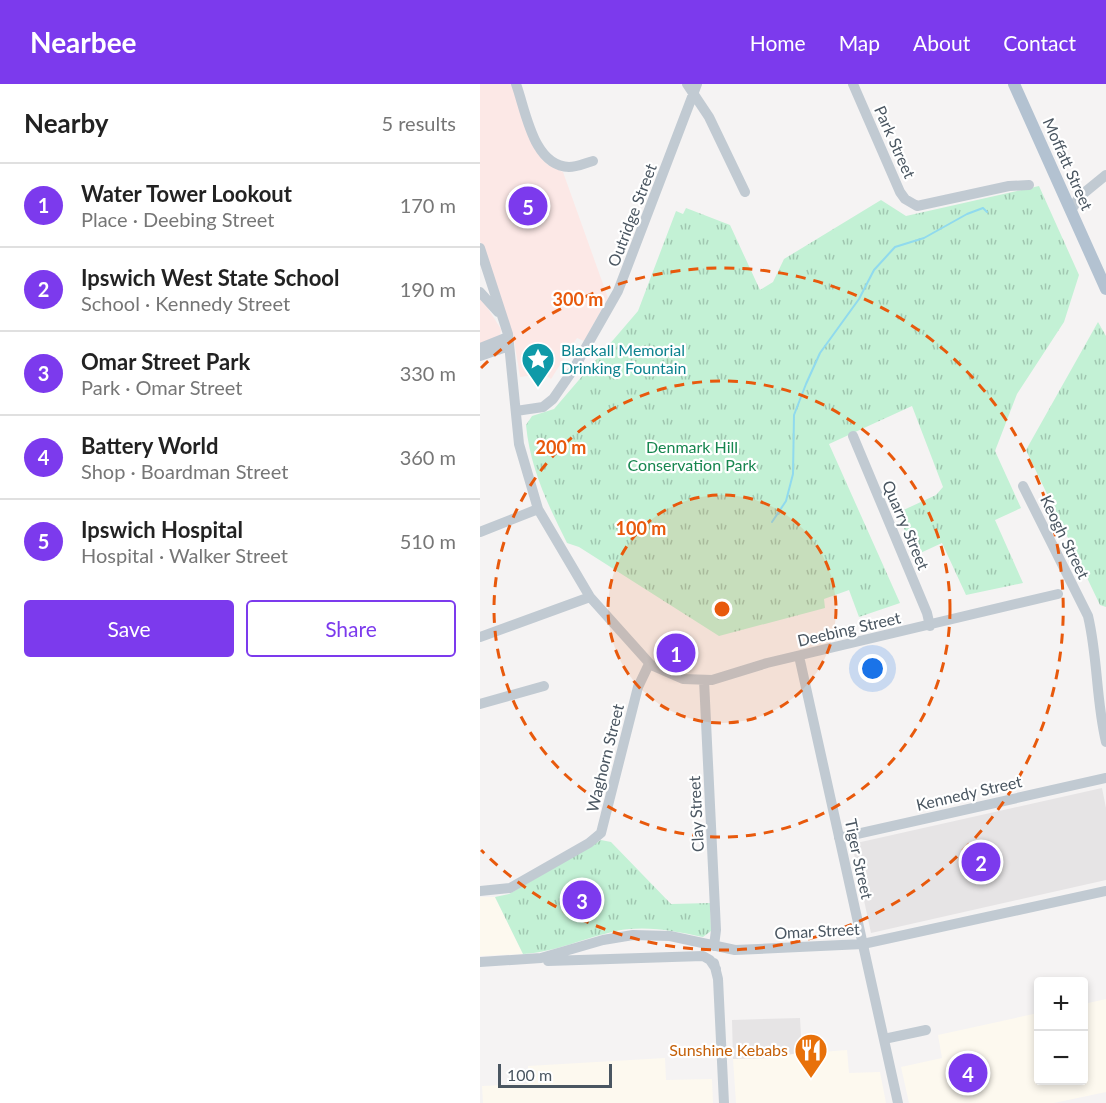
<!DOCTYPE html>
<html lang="en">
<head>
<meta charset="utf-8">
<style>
	body { margin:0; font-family:Lato,sans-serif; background:#f6f6f6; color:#222 }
	.controls { position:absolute; right:18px; bottom:18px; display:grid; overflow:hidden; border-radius:6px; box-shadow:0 3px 9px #0003 }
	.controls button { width:54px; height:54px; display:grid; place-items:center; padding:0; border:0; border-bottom:2px solid #e0e0e0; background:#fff; color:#222; font:30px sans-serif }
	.scale { position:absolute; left:18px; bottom:15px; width:114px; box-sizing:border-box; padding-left:6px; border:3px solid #4a5661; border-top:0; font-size:16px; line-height:21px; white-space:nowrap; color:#4a5661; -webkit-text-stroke:4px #fff; paint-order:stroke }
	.you { position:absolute; left:393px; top:585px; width:21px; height:21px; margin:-15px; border:4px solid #fff; border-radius:50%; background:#1a73e8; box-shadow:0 0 0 9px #1a73e833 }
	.badge { display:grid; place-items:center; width:39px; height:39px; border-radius:50%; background:#7c3aed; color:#fff; font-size:20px; font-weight:700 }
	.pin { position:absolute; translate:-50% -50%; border:3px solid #fff; box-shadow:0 2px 6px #0006 }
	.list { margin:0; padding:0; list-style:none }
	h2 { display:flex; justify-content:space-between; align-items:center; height:78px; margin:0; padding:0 24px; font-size:26px }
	h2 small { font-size:20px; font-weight:400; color:#767676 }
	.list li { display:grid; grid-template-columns:39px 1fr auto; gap:18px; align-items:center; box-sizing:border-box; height:84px; padding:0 24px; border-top:2px solid #e0e0e0 }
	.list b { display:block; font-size:22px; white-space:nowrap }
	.list p { margin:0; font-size:20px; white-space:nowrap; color:#767676 }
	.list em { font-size:20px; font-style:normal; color:#767676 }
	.actions { display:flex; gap:12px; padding:18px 24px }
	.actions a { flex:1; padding:14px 0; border:2px solid #7c3aed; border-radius:6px; text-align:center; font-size:21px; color:#7c3aed }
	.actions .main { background:#7c3aed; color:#fff }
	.map { position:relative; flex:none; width:626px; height:1019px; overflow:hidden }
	header { display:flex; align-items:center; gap:36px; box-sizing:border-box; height:84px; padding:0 30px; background:#7c3aed; color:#fff }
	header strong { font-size:28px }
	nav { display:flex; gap:33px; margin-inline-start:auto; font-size:21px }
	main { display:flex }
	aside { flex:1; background:#fff }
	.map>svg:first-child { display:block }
</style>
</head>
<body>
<header>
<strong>Nearbee</strong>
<nav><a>Home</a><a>Map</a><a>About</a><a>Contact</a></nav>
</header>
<main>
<aside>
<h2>Nearby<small>5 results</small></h2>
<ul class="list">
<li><span class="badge">1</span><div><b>Water Tower Lookout</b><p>Place · Deebing Street</p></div><em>170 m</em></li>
<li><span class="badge">2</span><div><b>Ipswich West State School</b><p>School · Kennedy Street</p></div><em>190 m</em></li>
<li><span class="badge">3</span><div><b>Omar Street Park</b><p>Park · Omar Street</p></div><em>330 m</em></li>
<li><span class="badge">4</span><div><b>Battery World</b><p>Shop · Boardman Street</p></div><em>360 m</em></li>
<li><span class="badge">5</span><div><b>Ipswich Hospital</b><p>Hospital · Walker Street</p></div><em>510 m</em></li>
</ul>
<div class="actions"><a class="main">Save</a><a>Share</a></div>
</aside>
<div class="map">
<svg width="626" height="1019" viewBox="0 0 626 1019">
	<defs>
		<pattern id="park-tufts" width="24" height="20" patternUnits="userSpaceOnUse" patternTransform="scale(1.5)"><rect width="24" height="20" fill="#c3f1d5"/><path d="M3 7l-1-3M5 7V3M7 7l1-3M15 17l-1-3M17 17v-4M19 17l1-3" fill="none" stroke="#a0c6b0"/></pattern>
	</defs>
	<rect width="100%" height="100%" fill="#f5f3f3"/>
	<path fill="#fdf9ef" d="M 0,813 L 15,813 L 43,870 L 0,872 Z
		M 626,915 L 626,1008 L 574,1019 L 429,1019 L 421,983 L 462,974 L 458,951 L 558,929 L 558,996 L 604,996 L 604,920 Z
		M 367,966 L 369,989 L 400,988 L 406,1019 L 256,1019 L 253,975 Z
		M 185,974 L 186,996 L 232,995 L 233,1019 L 3,1019 L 2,1002 L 48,1000 L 48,982 Z"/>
	<path fill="#e6e4e5" d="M 622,704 L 626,724 L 626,796 L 391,849 L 372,760 Z
		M 320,934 L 322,968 L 292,974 L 253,975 L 252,936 Z"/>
	<path fill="#fce8e6" d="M 0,0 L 33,0 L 57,69 L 68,81 L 83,88 L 128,214 L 104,257 L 97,254 L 71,295 L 63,290 L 40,293 L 34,256 L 0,157 Z
		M 0,212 L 21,245 L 20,251 L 0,261 Z"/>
	<path fill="url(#park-tufts)" d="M 559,102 L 599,191 L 584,238 L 537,310 L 515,367 L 541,424 L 515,436 L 543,499 L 486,511 L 462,459 L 436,471 L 417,429 L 456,411 L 463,403 L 432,322 L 349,360 L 420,519 L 379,533 L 369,506 L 344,515 L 345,524 L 239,552 L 99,463 L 87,459 C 68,421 50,384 46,341 L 52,332 L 74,325 L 158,227 L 196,127 L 203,130 L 206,124 L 250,141 L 280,206 L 293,198 L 304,175 L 401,116 L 426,132 Z
		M 618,238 L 626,252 L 626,523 L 620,521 L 546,366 Z
		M 121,756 L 131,758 L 191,820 L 230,819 L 231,847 L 223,853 C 194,847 166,841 136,847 C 104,854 76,868 43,870 L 15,813 L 29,810 Z"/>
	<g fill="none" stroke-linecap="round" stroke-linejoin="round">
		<path stroke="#90daee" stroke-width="2" d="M 292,438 L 306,417 L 313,390 L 314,331 L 326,300 L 340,269 L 379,215 L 394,186 L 415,163 L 444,154 L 487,130 L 503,124 L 507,128"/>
		<path stroke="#c1cad2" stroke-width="10" d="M 36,0 C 46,27 53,82 89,83 C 97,83 105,79 113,77
			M 207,0 L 229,33 L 265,108
			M 373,0 L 420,108 L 425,115 L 437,122 L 529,102 L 549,101
			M 591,127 L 599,113 L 626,91
			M 0,164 L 28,250 L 39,360 L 58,425 L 110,513 L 171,581 L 203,595 L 232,596 L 287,579 L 578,510
			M 0,208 L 18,228
			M 0,264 L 28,253
			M 0,272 L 29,262
			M 36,327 L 63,323 L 73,315 L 93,286 L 138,207 L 217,0
			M 373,352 L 447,529 L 450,542
			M 543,402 L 608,532 C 618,574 616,617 626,658
			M 0,448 L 58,425
			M 0,553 L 110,513
			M 319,572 L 418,1019
			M 224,596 L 236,846 L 234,862
			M 0,620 L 64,602
			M 359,754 L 626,694
			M 0,807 L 30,804 L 109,759 L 121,749 L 158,603 L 169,580
			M 68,877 L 223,872 L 230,876 L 236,885
			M 0,878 L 61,874 L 123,856 L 153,851 L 190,852 L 255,866 L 383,860 L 626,807
			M 234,879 L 238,895 L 244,1019
			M 404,955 L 446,946"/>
		<path stroke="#b3c2d1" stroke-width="12" d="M 534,0 L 626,205"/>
	</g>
	<circle cx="242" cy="525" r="114" fill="#e8590c" fill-opacity=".12"/>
	<g fill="none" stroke="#e8590c" stroke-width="3" stroke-dasharray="10 8">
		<circle cx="242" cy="525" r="114"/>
		<circle cx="242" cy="525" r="228"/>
		<path d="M1 284A341 341 0 1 1 1 766"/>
	</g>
	<defs>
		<symbol id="sight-pin" viewBox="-11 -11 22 30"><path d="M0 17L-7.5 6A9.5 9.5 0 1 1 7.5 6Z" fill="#0f9aa8" stroke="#fff"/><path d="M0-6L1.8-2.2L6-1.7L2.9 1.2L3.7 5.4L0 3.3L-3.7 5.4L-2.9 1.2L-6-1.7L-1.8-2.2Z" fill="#fff"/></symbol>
		<symbol id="restaurant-pin" viewBox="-11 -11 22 30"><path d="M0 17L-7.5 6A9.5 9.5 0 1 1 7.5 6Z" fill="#e8710a" stroke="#fff"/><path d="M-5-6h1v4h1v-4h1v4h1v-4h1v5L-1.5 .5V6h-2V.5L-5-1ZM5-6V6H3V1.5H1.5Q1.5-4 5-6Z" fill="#fff"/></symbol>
	</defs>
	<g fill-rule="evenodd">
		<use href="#sight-pin" x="39" y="256" width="38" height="52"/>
		<use href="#restaurant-pin" x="312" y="947" width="38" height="52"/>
	</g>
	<g text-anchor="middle" stroke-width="4.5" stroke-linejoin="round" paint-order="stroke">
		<g font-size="16" fill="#4a5661" stroke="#fff">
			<text transform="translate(415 58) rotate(66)" y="6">Park Street</text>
			<text transform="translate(588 80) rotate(66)" y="6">Moffatt Street</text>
			<text transform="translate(152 131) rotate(-69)" y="6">Outridge Street</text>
			<text transform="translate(426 441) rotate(67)" y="6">Quarry Street</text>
			<text transform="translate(585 453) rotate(64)" y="6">Keogh Street</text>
			<text transform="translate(369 545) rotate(-13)" y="6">Deebing Street</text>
			<text transform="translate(125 674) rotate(-76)" y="6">Waghorn Street</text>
			<text transform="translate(489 709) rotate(-13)" y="6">Kennedy Street</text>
			<text transform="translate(216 730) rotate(-93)" y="6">Clay Street</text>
			<text transform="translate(379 775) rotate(78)" y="6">Tiger Street</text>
			<text transform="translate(337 847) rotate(-3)" y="6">Omar Street</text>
		</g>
		<g font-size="16" fill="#0d838f" stroke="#fff" text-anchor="start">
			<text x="81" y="272">Blackall Memorial<tspan x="81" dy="18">Drinking Fountain</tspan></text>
		</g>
		<g font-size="16" fill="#17864f" stroke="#fff">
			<text x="212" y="369">Denmark Hill<tspan x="212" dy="18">Conservation Park</tspan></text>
		</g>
		<g font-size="16" fill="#c56008" stroke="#fff" text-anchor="end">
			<text x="308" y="972">Sunshine Kebabs</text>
		</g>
	</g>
	<circle cx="242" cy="525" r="9" fill="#e8590c" stroke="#fff" stroke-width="3"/>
	<g font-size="18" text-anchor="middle" font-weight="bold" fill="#e8590c" stroke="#fff" stroke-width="4.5" stroke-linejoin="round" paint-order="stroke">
		<text x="98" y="222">300 m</text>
		<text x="81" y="370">200 m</text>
		<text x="161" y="451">100 m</text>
	</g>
</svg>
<div class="controls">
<button>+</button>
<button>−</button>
</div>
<div class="scale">100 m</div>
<div class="you"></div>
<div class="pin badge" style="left:196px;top:569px">1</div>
<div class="pin badge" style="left:501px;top:778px">2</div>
<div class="pin badge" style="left:102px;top:816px">3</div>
<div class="pin badge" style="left:488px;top:989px">4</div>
<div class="pin badge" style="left:48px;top:122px">5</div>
</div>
</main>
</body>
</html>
